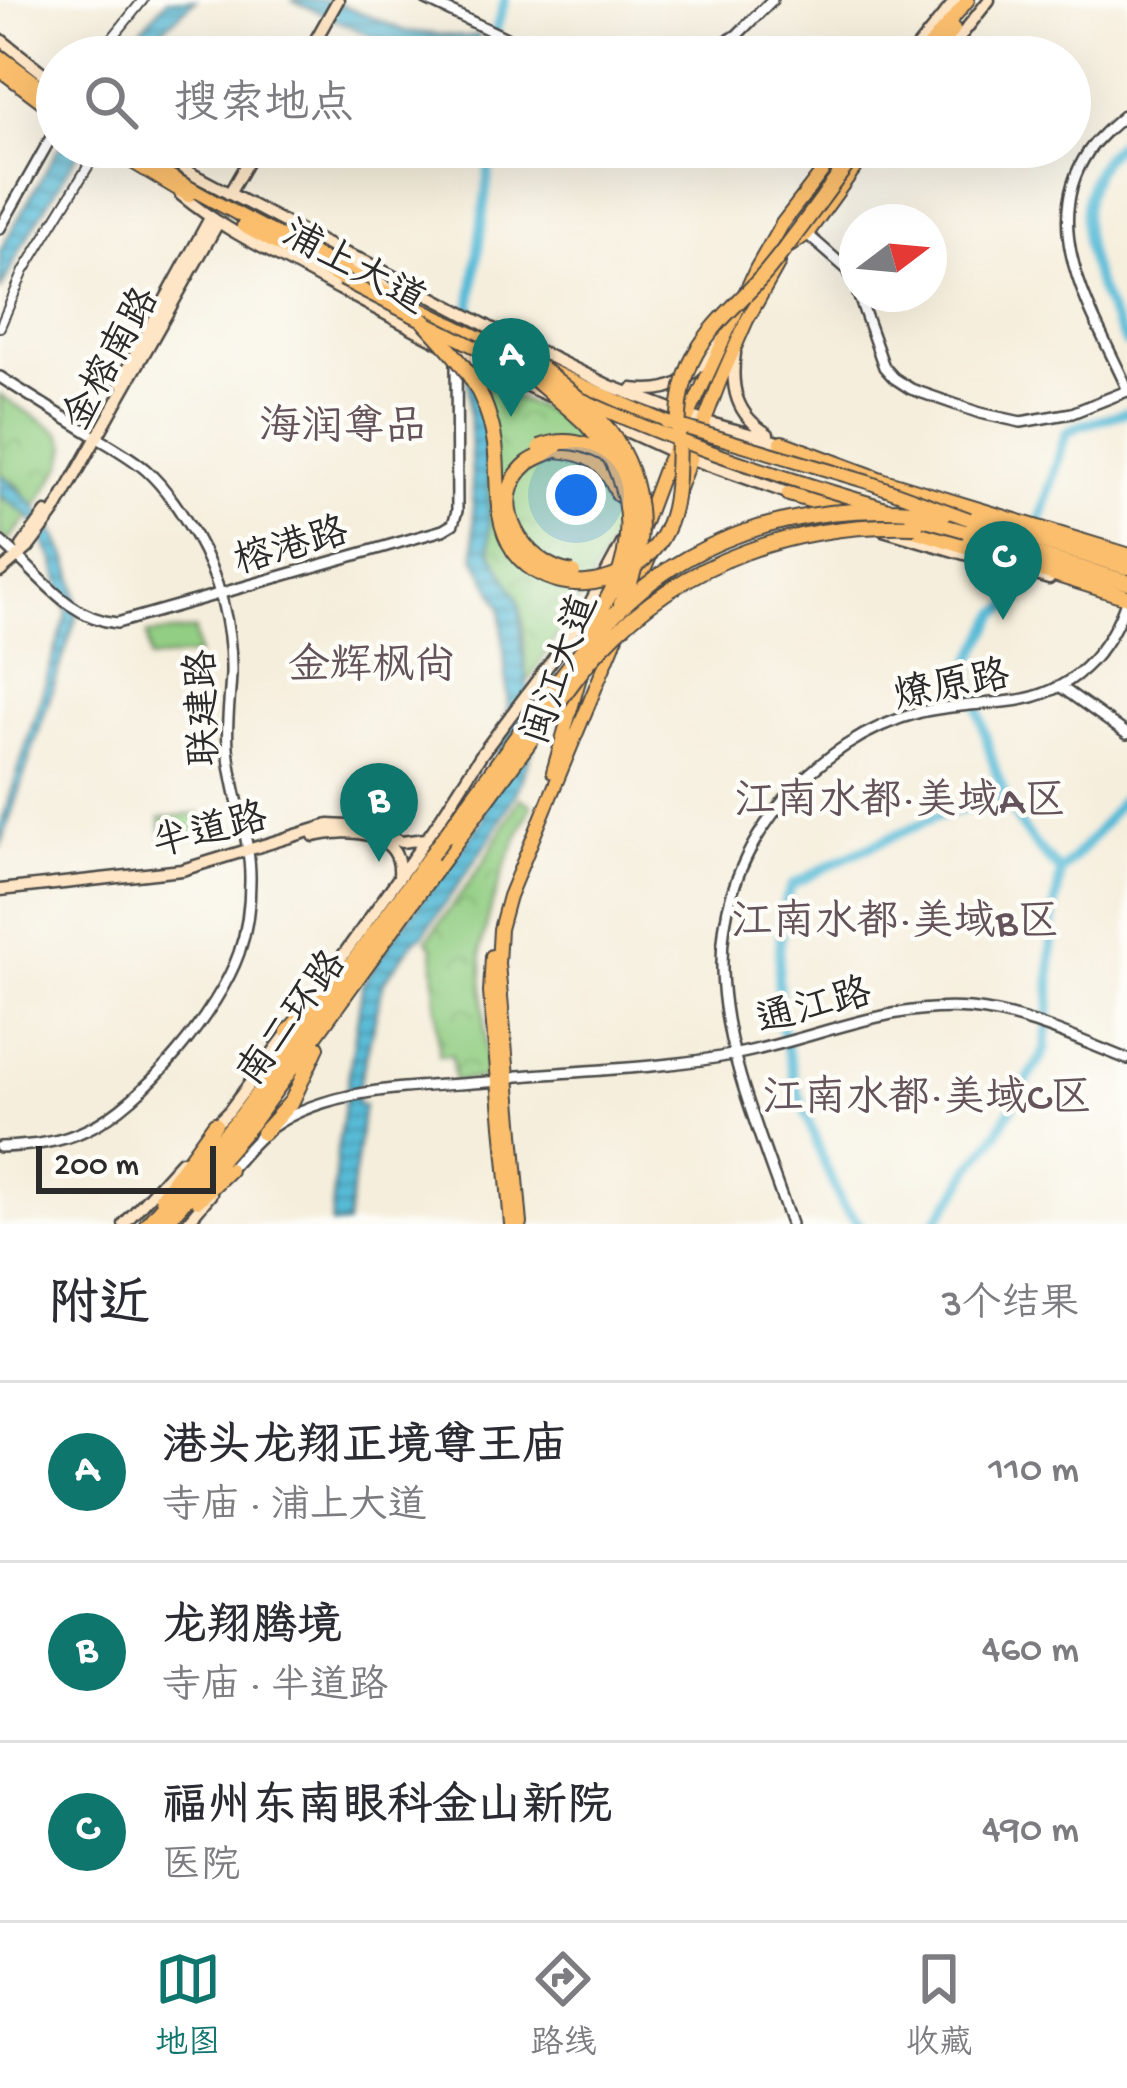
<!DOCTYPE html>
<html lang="zh">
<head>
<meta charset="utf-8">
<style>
	body { margin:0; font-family:"Gochi Hand","LXGW WenKai TC",sans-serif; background:#f2f2f3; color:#2b2b33 }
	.compass { position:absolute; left:839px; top:204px; width:108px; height:108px; border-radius:50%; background:#fff; box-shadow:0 12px 48px #0002; rotate:74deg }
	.scale { position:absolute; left:36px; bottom:30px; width:180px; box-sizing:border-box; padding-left:12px; border:6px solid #2b2b2b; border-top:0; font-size:33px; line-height:42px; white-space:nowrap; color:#2b2b2b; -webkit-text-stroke:9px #fdfcf7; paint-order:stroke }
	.you { position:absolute; left:576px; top:495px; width:42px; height:42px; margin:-30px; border:9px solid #fff; border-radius:50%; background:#1a73e8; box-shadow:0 0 0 18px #1a73e833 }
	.badge { display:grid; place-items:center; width:78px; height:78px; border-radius:50%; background:#0f766e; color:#fff; font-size:39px; font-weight:700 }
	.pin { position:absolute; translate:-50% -99px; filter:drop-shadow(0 3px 6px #0008) }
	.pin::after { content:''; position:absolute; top:63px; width:42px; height:36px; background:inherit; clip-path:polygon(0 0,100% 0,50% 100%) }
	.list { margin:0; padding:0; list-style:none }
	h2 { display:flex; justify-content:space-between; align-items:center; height:156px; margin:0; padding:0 48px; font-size:51px }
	h2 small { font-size:39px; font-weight:400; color:#7c7c81 }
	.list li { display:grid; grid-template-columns:78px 1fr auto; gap:36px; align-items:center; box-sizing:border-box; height:180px; padding:0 48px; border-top:3px solid #e1e1e2 }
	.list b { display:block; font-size:45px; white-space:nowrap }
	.list p { margin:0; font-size:39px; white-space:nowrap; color:#7c7c81 }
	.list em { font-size:39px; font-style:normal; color:#7c7c81 }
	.icon { flex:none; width:66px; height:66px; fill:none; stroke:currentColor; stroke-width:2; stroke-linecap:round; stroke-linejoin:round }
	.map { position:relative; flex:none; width:1127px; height:1224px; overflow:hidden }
	.search { position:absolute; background:#fff; box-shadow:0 12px 48px #0002; left:36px; right:36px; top:36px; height:132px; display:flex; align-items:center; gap:30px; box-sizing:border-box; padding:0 42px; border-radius:66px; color:#7c7c81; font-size:45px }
	.sheet { height:696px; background:#fff }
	nav { display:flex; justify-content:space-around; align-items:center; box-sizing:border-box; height:168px; border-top:3px solid #e1e1e2; background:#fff; font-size:33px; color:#7c7c81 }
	nav a { display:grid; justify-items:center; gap:6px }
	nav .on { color:#0f766e }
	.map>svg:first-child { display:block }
</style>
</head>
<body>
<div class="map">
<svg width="1127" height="1224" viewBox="0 0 1127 1224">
	<defs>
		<pattern id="park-crowns" width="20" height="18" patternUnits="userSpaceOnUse" patternTransform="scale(3)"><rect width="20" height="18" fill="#92ce83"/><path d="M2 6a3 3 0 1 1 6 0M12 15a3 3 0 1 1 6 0" fill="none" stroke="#7eb171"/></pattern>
		<pattern id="water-rules" width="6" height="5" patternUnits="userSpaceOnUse" patternTransform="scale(3)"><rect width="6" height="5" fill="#59bbd7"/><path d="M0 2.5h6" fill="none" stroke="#4a98af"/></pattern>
	</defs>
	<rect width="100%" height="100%" fill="#fdfcf7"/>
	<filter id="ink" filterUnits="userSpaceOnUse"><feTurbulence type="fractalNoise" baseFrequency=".00833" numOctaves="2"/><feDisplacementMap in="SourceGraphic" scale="24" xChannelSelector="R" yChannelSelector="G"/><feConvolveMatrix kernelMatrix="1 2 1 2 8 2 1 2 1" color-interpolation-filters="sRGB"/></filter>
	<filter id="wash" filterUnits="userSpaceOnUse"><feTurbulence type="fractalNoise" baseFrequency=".004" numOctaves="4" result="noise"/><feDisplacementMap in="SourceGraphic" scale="48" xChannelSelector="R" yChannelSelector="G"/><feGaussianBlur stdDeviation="2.7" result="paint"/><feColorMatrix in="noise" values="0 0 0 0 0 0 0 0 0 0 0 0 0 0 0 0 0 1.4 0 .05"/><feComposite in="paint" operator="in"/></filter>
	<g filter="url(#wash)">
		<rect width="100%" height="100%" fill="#f5eedc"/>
		<path fill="url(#park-crowns)" stroke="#5e7c57" stroke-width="3" d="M 485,386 L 560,416 L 561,424 L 573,427 L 577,434 L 590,438 C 621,503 634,511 591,577 L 593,580 L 526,685 C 523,660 526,626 519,604 C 512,584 497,570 490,550 Z
			M 0,395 L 59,432 L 67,445 L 63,464 L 34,509 L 19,486 L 0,474 Z
			M 0,495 L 29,516 L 8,541 L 0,534 Z
			M 520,798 L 532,805 L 506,863 L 492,904 L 481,947 L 487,1078 L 454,1081 L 452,1055 L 439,1056 L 433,947 L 427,940 L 482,865 Z"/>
		<path fill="#92ce83" stroke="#5e7c57" stroke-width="3" d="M 195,630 L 198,655 L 150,659 L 147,634 Z
			M 199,813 L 201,836 L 163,841 L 160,818 Z"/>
		<path fill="url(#water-rules)" stroke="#427381" stroke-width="3" d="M 167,0 L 195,0 L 160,32 L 140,57 L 117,57 Z
			M 291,0 L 331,0 L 404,31 L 463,37 L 479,35 L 478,57 L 473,54 L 389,44 Z
			M 59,147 L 82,147 L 22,246 L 0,291 L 0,251 Z
			M 468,377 L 485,386 L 490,550 L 517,597 L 520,608 L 522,649 L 535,741 L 518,789 L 490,839 L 422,936 L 415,940 L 384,981 L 357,1094 L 357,1105 L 364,1105 L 347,1224 L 331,1224 L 337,1151 L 363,983 L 393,938 L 483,820 L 508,707 L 501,607 L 475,557 Z
			M 0,474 C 43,507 83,561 76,619 L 0,848 L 0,829 L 67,613 L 54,560 L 29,516 L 0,495 Z"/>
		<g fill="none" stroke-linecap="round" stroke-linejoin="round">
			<path stroke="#59bbd7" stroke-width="10" d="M 492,57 L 497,26 L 505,0
				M 1127,135 C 1119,144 1107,153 1101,163 C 1065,220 1097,293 1127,344
				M 474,382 L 471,303 L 492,147
				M 1036,534 L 1066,433 L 1079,426 L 1127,412
				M 1027,564 C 1022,584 1019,605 998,613 L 972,660 L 969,674 C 991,750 997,817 1061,871
				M 859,1224 L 841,1203 L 824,1162 L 798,1092 L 782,1029 L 778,980 L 782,909 L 792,885 L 840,860 L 936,817 L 1004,798
				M 934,1224 L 958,1191 L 970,1169 L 993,1140 L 1045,1050 L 1050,1003 L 1052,925 L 1061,871 L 1089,842 L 1127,794"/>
		</g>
	</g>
	<g filter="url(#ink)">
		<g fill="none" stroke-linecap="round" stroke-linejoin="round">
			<defs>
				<path id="minor" d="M 97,57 L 143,0
					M 0,327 L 24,271 L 100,147"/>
				<path id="tertiary" d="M 426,0 L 546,57
					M 702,57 L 737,35 L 772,0
					M 1127,113 C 1113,125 1098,137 1088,152 C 1036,230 1095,316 1127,388
					M 0,228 L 57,127
					M 807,234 L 848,270 L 857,290
					M 858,294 L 884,367 L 894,378 L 911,389 L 980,413 L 1021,422 L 1072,413 L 1127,391
					M 0,377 C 31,397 62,416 93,435 C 111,446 130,456 146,470 C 166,488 181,512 195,535 C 219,577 232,626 231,674 C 230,699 226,722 228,747 C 231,793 251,835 250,881 C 250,905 247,930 239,953 C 219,1010 144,1103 88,1129 C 60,1143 31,1146 0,1147
					M 0,541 C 38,571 65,618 117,623 L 443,530 L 453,524 L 457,511 L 456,357
					M 1061,687 L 1127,734
					M 229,1170 C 240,1159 250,1145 262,1135 C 320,1084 425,1088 499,1081 L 518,1076 C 591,1070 666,1068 737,1054 C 815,1039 890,1002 970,1009 C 1025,1014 1076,1039 1127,1059
					M 791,1224 C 741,1077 668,938 784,800 C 820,758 867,726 921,712 C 951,705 981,705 1012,701 C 1072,694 1109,653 1127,598"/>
				<path id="secondary" d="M 0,39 L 57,84
					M 306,57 L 338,0
					M 910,57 L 956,0
					M 944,57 L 989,0
					M 151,147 L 194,175 L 335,249 L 389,289
					M 229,194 L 256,147
					M 181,195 C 222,229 270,251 317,277 C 393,318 469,360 549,396
					M 335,249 L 364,261 L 489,327 L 610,386 L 703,421 L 782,443
					M 735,353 C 730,388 736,415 768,434
					M 120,382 L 210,218
					M 632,389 C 678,395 693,377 719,341
					M 604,421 L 672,452 L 793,495
					M 883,530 L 1049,579
					M 22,546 L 46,513
					M 0,572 L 28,548 L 54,513 L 218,223
					M 314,836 C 346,828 403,830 399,875
					M 0,890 L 182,870 L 329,825 L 367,827 L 401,842 L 425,839
					M 313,997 L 433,830 L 481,755 L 577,627 L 623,542
					M 210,1130 L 229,1111 L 292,1027
					M 124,1224 L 181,1161
					M 186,1224 L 211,1194"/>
				<path id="primary" d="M 938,36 L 968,0
					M 0,56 L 57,98
					M 934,57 L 954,29
					M 0,70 L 57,113
					M 107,147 L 189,196
					M 125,147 C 180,186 242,216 301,247 C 420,311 541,369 666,422
					M 243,226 L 341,279
					M 790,246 L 807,234 L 870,147
					M 678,491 L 720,381 L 747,320 L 779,263
					M 641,531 L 663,472 L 756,269 L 781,225 L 841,147
					M 553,772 L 580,677
					M 492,956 L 490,993 L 511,1224
					M 521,1224 L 498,963 L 500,929 L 509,896 L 651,554"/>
				<path id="trunk" d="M 922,57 L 944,30
					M 850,148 L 851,147
					M 782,443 L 884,481 L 1127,555
					M 555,450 C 588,452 606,463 619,495
					M 789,494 L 928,534 L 1127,597
					M 959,517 L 1127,567
					M 954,530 L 1127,582
					M 288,1032 L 319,996
					M 263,1133 L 292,1101 L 317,1047
					M 162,1197 L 215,1124
					M 198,1200 L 229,1170
					M 147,1224 L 242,1115 L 431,855
					M 164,1224 L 251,1124 L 457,840"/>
			</defs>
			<use href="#minor" stroke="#494846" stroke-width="12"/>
			<use href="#tertiary" stroke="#494846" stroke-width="14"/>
			<use href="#secondary" stroke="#494846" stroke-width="15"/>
			<use href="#primary" stroke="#494846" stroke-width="16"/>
			<use href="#trunk" stroke="#494846" stroke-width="18"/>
			<use href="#minor" stroke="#fff" stroke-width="8"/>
			<use href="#tertiary" stroke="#fff" stroke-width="9"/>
			<use href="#secondary" stroke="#fde5c5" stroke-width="10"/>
			<use href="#primary" stroke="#fabe6d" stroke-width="12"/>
			<use href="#trunk" stroke="#fabe6d" stroke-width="14"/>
			<defs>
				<path id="primary-bridge" d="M 341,279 L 538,379
					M 583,400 C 680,445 784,478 886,508
					M 666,422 L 868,482 L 969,519
					M 911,516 L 965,531"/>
				<path id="trunk-bridge" d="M 423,320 C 460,359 487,389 495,444 C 500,480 492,518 514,551 C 529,573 559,585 586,583 C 608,581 627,573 644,559 C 703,506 657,421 696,353 C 714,321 745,298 768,270 C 799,232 826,192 856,153
					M 542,369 C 562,385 583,400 599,419 C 646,471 651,542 621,604
					M 529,374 C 547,391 568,406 586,424 C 626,466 639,528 616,582 C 607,602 594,620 584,640
					M 540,447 C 566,437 586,443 609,456
					M 555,450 C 546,454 536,457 528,463 C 483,501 523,566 573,573
					M 457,840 C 486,800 516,760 545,721 C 563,696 580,670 601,648 C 684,559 797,522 916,526
					M 431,855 C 463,810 496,766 528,721 C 563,674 596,627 642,589 C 726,520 839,501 945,514"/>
			</defs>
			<use href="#primary-bridge" stroke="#494846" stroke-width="16" stroke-linecap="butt"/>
			<use href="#trunk-bridge" stroke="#494846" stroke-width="18" stroke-linecap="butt"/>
			<use href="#primary-bridge" stroke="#fabe6d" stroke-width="12"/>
			<use href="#trunk-bridge" stroke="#fabe6d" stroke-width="14"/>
		</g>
	</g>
	<g text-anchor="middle" stroke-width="9" stroke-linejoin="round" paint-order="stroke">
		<g font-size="39" fill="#2b2b2b" stroke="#fdfcf7">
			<text transform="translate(356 264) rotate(28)" y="14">浦上大道</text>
			<text transform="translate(108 357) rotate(-61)" y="14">金榕南路</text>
			<text transform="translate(290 543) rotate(-16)" y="14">榕港路</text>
			<text transform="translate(557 668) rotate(-71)" y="14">闽江大道</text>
			<text transform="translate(951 682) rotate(-11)" y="14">燎原路</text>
			<text transform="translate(200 708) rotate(-92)" y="14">联建路</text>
			<text transform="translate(209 827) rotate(-14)" y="14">半道路</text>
			<text transform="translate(813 1003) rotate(-15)" y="14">通江路</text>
			<text transform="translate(289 1016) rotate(-54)" y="14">南二环路</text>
		</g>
		<g font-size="42" fill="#64535a" stroke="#fdfcf7">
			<text x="343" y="438">海润尊品</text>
			<text x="372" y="677">金辉枫尚</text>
			<text x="900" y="812">江南水都·美域A区</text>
			<text x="895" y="933">江南水都·美域B区</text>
			<text x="927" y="1109">江南水都·美域C区</text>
		</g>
	</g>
</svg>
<svg class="compass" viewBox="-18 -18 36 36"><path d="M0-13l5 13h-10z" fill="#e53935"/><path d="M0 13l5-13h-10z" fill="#7c7c81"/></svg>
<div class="scale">200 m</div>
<div class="you"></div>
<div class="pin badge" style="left:511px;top:417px">A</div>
<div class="pin badge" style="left:379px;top:862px">B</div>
<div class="pin badge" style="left:1003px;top:620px">C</div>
<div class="search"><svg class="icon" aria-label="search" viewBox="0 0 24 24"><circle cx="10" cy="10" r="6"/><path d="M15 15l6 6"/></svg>搜索地点</div>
</div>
<section class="sheet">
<h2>附近<small>3个结果</small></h2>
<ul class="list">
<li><span class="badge">A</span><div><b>港头龙翔正境尊王庙</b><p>寺庙 · 浦上大道</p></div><em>110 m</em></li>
<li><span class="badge">B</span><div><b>龙翔腾境</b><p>寺庙 · 半道路</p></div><em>460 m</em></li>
<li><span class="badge">C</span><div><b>福州东南眼科金山新院</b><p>医院</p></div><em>490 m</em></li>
</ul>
</section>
<nav>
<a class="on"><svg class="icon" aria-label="map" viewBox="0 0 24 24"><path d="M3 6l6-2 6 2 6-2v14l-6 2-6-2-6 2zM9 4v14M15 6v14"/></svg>地图</a>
<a><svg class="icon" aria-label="directions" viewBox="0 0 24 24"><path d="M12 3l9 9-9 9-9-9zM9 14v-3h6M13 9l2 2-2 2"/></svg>路线</a>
<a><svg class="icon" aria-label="saved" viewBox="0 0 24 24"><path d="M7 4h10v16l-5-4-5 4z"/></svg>收藏</a>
</nav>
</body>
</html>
